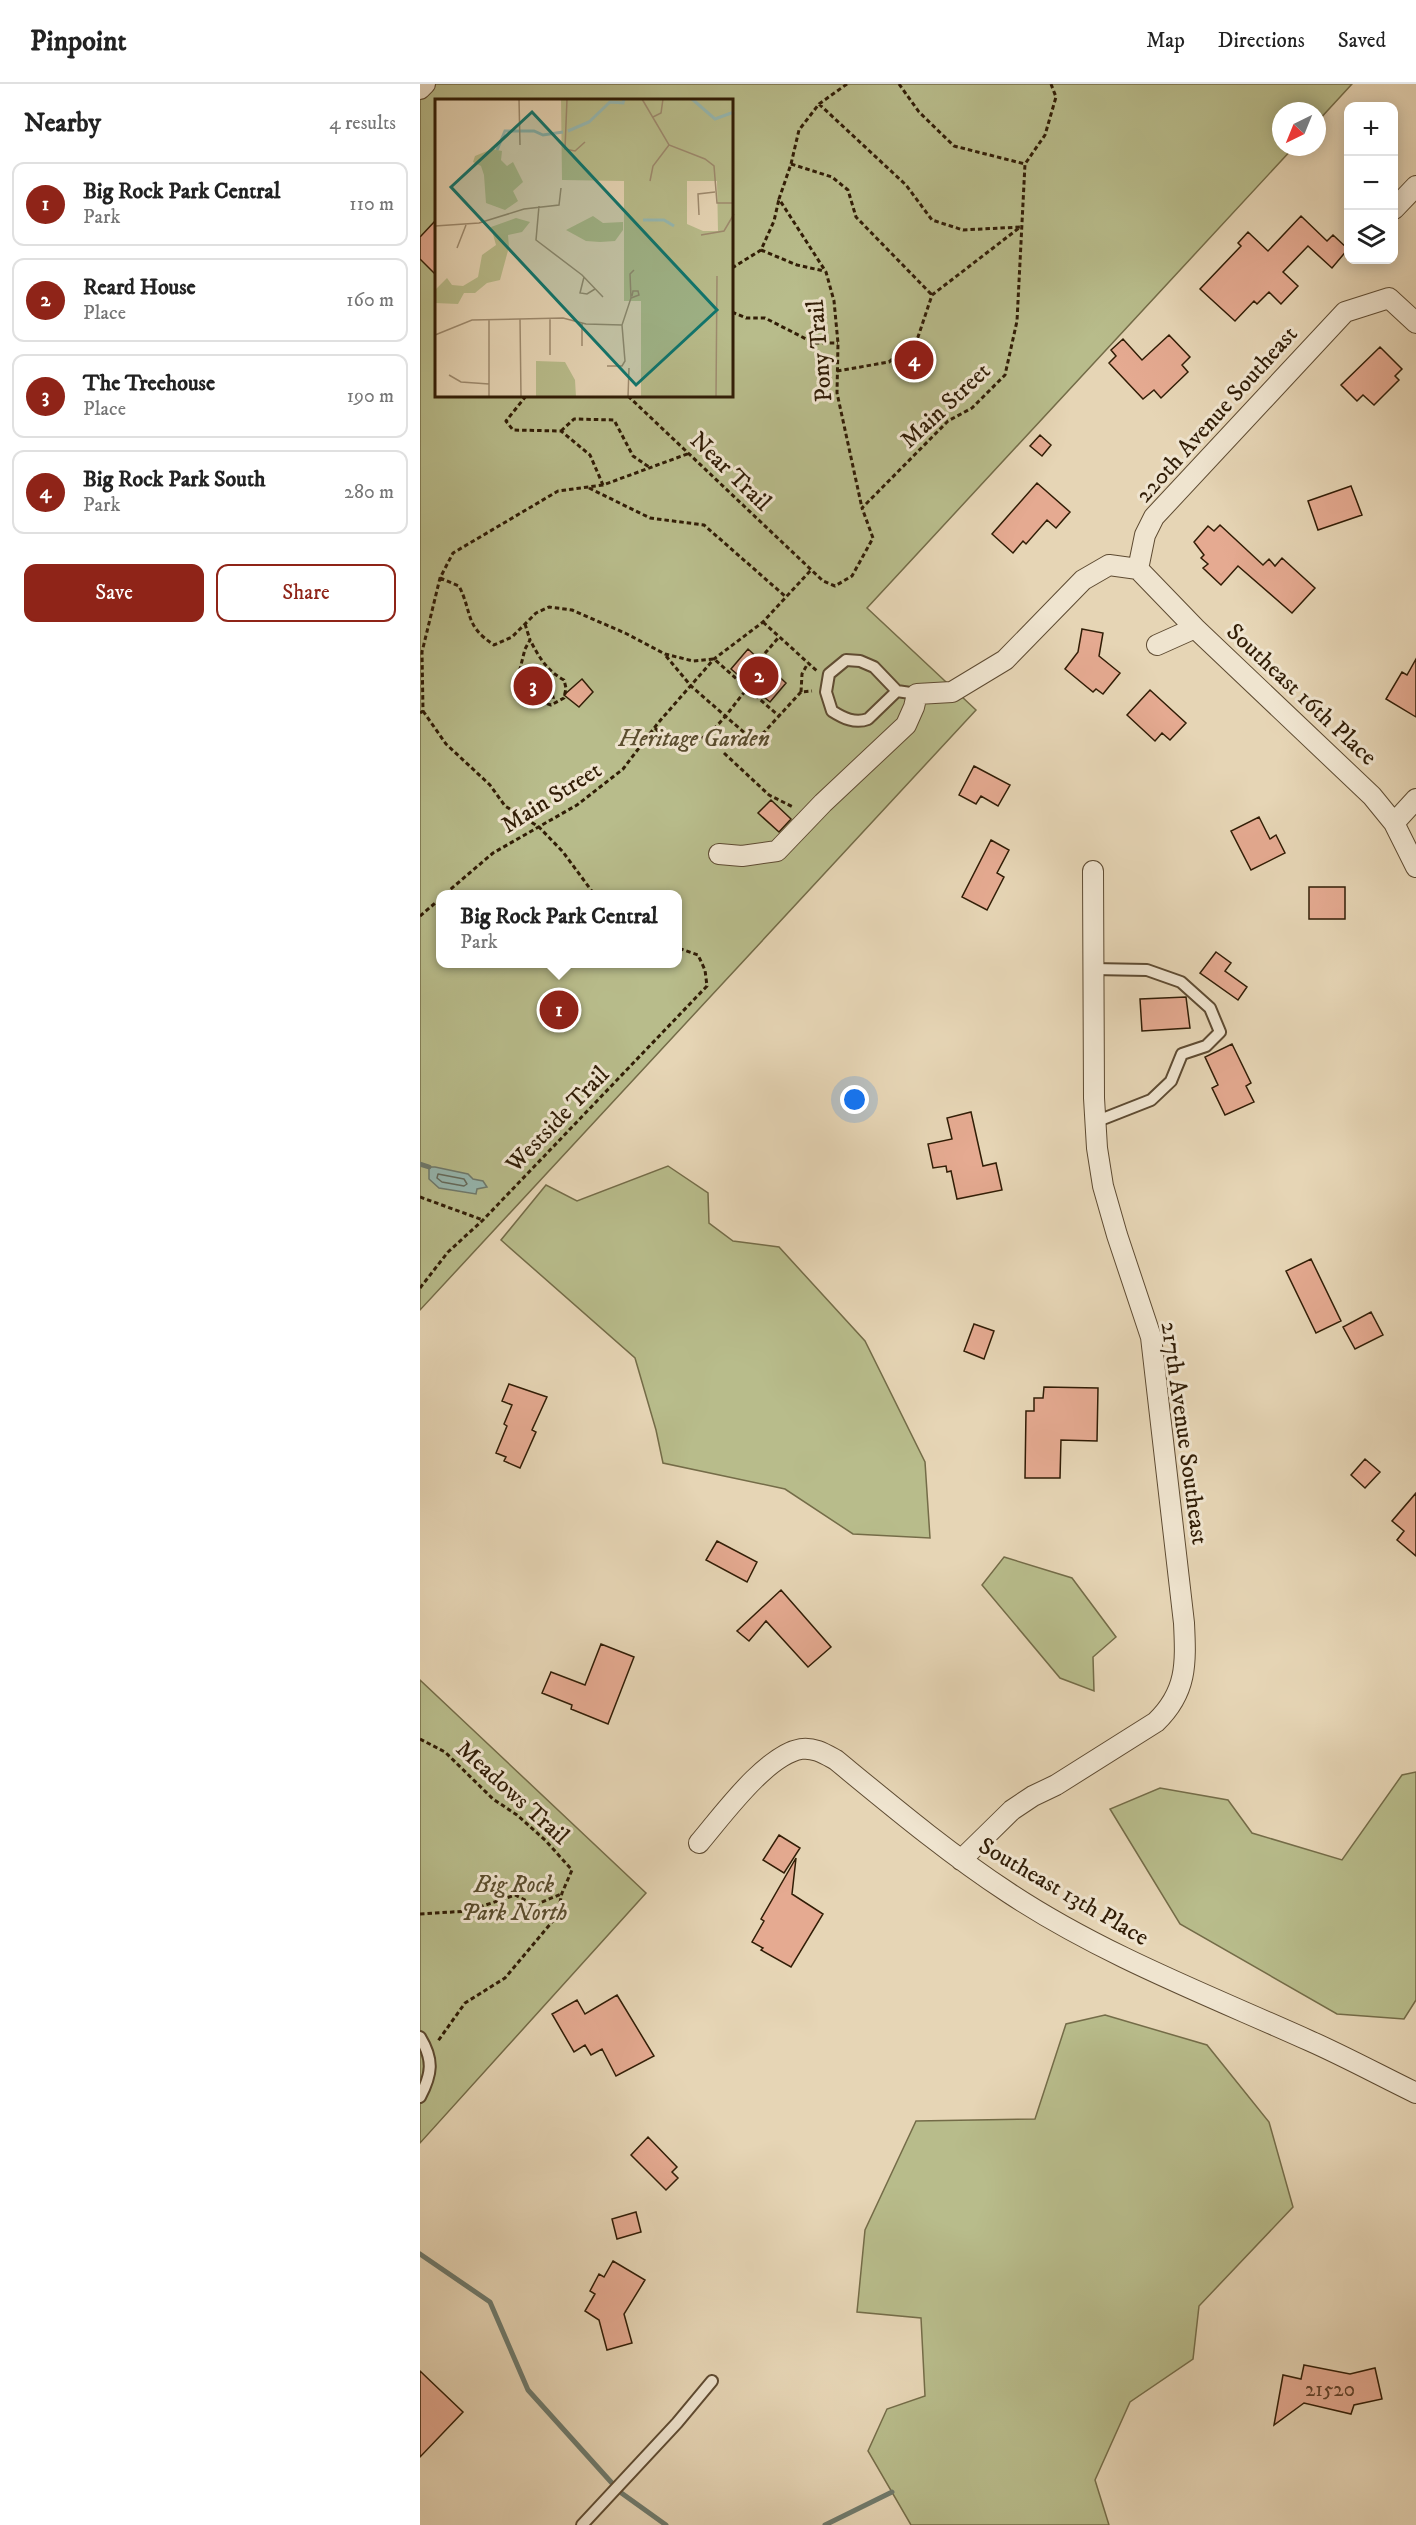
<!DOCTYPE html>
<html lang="en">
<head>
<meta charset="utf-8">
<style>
	body { margin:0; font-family:"IM FELL DW Pica",serif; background:#f2f2f2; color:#222 }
	.controls { position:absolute; right:18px; top:18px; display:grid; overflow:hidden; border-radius:12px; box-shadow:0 3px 15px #0003 }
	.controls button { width:54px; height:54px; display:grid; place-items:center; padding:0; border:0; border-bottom:2px solid #e0e0e0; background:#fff; color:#222; font:30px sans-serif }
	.compass { position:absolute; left:852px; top:18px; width:54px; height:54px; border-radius:50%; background:#fff; box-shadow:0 3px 15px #0003; rotate:223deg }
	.you { position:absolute; left:435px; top:1016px; width:21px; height:21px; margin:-15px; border:4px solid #fff; border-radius:50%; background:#1a73e8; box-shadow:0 0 0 9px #1a73e833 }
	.badge { display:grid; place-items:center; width:39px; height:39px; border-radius:50%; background:#8f2418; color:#fff; font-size:20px; font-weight:700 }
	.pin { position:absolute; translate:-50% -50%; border:3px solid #fff; box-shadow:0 2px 6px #0006 }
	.popup { position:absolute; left:16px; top:806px; width:246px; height:78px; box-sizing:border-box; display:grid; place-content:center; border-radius:12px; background:#fff; filter:drop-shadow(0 2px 4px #0005); font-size:20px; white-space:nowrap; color:#767676 }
	.popup b { font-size:22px; color:#222 }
	.popup::after { content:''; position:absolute; left:50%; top:100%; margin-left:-12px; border:12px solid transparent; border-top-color:#fff }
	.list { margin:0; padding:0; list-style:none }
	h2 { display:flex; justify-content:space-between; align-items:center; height:78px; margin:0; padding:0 24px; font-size:26px }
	h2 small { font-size:20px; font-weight:400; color:#767676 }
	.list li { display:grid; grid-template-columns:39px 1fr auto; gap:18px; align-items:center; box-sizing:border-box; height:84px; margin:0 12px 12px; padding:0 12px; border:2px solid #e0e0e0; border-radius:12px }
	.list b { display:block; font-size:22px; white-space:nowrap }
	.list p { margin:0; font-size:20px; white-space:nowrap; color:#767676 }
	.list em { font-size:20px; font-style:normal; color:#767676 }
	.actions { display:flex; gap:12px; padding:18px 24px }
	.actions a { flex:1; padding:14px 0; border:2px solid #8f2418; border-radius:12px; text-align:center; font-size:21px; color:#8f2418 }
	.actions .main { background:#8f2418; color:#fff }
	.icon { flex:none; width:33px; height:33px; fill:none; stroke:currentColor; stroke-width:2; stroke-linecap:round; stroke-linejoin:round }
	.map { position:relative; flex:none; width:996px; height:2441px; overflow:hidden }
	header { display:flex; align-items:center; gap:36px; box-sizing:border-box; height:84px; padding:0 30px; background:#fff; border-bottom:2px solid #e0e0e0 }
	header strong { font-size:28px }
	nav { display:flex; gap:33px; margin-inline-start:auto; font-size:21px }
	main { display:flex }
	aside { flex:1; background:#fff }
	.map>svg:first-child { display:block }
</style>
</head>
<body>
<header>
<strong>Pinpoint</strong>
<nav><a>Map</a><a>Directions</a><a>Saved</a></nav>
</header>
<main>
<aside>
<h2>Nearby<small>4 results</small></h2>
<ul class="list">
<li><span class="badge">1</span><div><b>Big Rock Park Central</b><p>Park</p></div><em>110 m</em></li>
<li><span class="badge">2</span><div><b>Reard House</b><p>Place</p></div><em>160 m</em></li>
<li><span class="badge">3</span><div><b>The Treehouse</b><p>Place</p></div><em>190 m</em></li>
<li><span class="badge">4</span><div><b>Big Rock Park South</b><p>Park</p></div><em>280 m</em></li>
</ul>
<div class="actions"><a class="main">Save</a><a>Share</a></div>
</aside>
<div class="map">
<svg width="996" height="2441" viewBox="0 0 996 2441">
	<rect width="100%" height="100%" fill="#e6d5b5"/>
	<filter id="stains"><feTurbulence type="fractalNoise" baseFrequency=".00333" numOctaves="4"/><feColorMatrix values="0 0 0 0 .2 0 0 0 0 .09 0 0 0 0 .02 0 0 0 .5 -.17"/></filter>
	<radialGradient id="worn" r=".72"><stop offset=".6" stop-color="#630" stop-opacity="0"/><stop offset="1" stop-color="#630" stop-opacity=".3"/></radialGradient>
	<path fill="#b8bc8b" stroke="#746c48" stroke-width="1.5" fill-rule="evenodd" d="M 0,0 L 932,0 L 897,38 L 897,27 L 861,27 L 861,63 L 874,63 L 447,524 L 556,626 L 0,1226 ZM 16,16 L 312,16 L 312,312 L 16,312 ZM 21,810 L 258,810 L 258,880 L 21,880 Z
		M 248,1082 L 288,1109 L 289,1139 L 313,1157 L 359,1163 L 445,1257 L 505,1378 L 510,1454 L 433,1450 L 365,1405 L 243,1379 L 236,1346 L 215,1274 L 81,1156 L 126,1101 L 157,1117 Z
		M 584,1473 L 652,1494 L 696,1553 L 673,1573 L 674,1607 L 640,1594 L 562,1501 Z
		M 0,1596 L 226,1809 L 0,2059 Z
		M 996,1688 L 996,1916 L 984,1935 L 917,1930 L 760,1840 L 690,1725 L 740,1704 L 808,1716 L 832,1749 L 922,1776 L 982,1691 Z
		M 685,1931 L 787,1961 L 849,2038 L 873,2123 L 779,2222 L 773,2275 L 710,2318 L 675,2396 L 689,2441 L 491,2441 L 448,2367 L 467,2325 L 505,2312 L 501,2234 L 437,2228 L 445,2146 L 496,2037 L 615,2035 L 646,1940 Z"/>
	<path fill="#96b8b1" stroke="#6e7a6d" stroke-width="1.5" d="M 15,1083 L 48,1090 L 53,1095 L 63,1097 L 67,1103 L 57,1105 L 56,1110 L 19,1104 L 9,1095 L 9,1083 Z"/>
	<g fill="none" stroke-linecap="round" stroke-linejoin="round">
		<path stroke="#646a5c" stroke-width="1.5" d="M 18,1090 L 44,1095 L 47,1100 L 44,1102 L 22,1098 L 17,1094 Z"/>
		<path stroke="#6e7a6d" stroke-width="5" d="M 0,1080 L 9,1083
			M 0,2170 L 70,2218 L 108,2306 L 200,2408 L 246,2441
			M 405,2441 L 472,2408"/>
	</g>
	<path fill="#e5aa91" stroke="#311d06" stroke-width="1.5" d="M 881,132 L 907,157 L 913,151 L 928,165 L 912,184 L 888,162 L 863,188 L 878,202 L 861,220 L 849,208 L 837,220 L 834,217 L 815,237 L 780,205 L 821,162 L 818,159 L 828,148 L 848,167 Z
		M 16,136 L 16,191 L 0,175 L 0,153 Z
		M 749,251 L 770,273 L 762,281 L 768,288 L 741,314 L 734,306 L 723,315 L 689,279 L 696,272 L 691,266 L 703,255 L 722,276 Z
		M 960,263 L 982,285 L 975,292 L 979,296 L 954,321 L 943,311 L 937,317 L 921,301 Z
		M 620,351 L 631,361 L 622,372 L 610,362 Z
		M 617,399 L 650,428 L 636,444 L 627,436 L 606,460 L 603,457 L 593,469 L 572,450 Z
		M 931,402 L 942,431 L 898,446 L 888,417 Z
		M 800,441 L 843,481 L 849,475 L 855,482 L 862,474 L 895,504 L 872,529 L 818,482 L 801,501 L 783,484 L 788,480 L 781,474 L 784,471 L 774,458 L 788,442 L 794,447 Z
		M 662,545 L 683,549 L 679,572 L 700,589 L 683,610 L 676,605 L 673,608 L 645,585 L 658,568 Z
		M 328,565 L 343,579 L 351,577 L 351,585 L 366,599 L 350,618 L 311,585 Z
		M 996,575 L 996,633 L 966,615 L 982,588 L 987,591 Z
		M 108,583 L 123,588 L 130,598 L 134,614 L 126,614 L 114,620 L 105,617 L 96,610 L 95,596 Z
		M 162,595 L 173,608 L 159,623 L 144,611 Z
		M 730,606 L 766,639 L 750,656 L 742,649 L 735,657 L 707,631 Z
		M 554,682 L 590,701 L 578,722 L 561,712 L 556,720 L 539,711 Z
		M 351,716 L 371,735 L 359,748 L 338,729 Z
		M 839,733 L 850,755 L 856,751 L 865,769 L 831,786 L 811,747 Z
		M 571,756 L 589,766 L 577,789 L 584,793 L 567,826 L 542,813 Z
		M 889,803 L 925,803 L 925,835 L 889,835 Z
		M 796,868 L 811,879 L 805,887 L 827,903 L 818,916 L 780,889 Z
		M 766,913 L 770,944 L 722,947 L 720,915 Z
		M 812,960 L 831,999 L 826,1002 L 834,1018 L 805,1031 L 792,1004 L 798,1001 L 785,973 Z
		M 551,1028 L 563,1082 L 576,1079 L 582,1106 L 537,1115 L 531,1087 L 527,1088 L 526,1082 L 513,1084 L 508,1060 L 532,1055 L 527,1034 Z
		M 891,1175 L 921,1237 L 896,1249 L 866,1187 Z
		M 951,1228 L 963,1251 L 935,1265 L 923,1243 Z
		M 554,1240 L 574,1247 L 564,1275 L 544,1267 Z
		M 89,1300 L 127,1313 L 112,1346 L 116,1348 L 100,1384 L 84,1377 L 86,1373 L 76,1369 L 87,1342 L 84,1340 L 92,1321 L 82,1317 Z
		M 624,1303 L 678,1304 L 677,1357 L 641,1356 L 640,1394 L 605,1394 L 606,1327 L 614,1327 L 614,1314 L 623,1314 Z
		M 945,1375 L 960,1388 L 945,1404 L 931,1391 Z
		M 996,1409 L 996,1472 L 977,1456 L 984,1447 L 972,1437 Z
		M 297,1457 L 337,1478 L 327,1498 L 286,1476 Z
		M 361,1506 L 411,1563 L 388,1583 L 346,1537 L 329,1557 L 317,1547 Z
		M 181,1560 L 214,1573 L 188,1640 L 151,1625 L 152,1621 L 122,1609 L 131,1588 L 165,1601 Z
		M 359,1751 L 380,1764 L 364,1789 L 343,1776 Z
		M 376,1774 L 372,1810 L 403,1830 L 371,1883 L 341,1866 L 343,1864 L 332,1858 L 344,1837 L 341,1835 Z
		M 197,1911 L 234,1972 L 196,1992 L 182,1965 L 171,1971 L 165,1961 L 154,1968 L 132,1930 L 157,1916 L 165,1930 Z
		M 228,2053 L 257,2083 L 252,2088 L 258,2094 L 246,2106 L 211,2071 Z
		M 216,2128 L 221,2148 L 197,2155 L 192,2135 Z
		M 193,2177 L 225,2196 L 204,2230 L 212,2259 L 187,2266 L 179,2236 L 165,2227 L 175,2210 L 170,2207 L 179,2190 L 184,2193 Z
		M 884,2281 L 930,2290 L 955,2284 L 962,2315 L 934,2321 L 931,2330 L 884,2319 L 854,2341 L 863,2291 L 881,2295 Z
		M 0,2287 L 43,2328 L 0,2373 Z"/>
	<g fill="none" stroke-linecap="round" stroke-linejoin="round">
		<defs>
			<path id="lane" d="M 477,607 L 448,635 C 435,640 423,634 412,627 L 406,608 L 409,590 L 426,576 L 440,577 L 454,583 L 477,607 L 497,610
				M 673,885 L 727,886 L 761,898 L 790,924 L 800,948 L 786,962 L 762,970 L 751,997 L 731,1016 L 675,1038
				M 0,1953 C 14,1976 12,1990 0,2013
				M 162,2441 L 257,2339 L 292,2297"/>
			<path id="street" d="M 0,5 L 5,0
				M 974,125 L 996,102
				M 718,485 L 775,544 L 952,712 L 974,739 L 996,783
				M 737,561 L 775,544
				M 974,739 L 996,715
				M 299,770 L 322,772 L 357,767 L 403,719 L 486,641 L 494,623 L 497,610 L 532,608 L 585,576 L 663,496 L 689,481 L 718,485 L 725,451 L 734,433 L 925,228 L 969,214 L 996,239
				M 279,1759 C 302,1732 346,1671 381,1665 C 394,1663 405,1670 416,1676 C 472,1722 528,1769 589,1809 C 683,1871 788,1911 890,1957 C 926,1973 961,1992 996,2009
				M 541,1776 L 592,1726 L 613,1712 L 636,1701 L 736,1638 C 767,1608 766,1580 764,1539 L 731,1253 L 697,1151 L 683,1102 L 677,1064 L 674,1014 L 673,787"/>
		</defs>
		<use href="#lane" stroke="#5e4b32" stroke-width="14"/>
		<use href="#street" stroke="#5e4b32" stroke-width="22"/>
		<path stroke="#311d06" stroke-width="3" stroke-dasharray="4.5 3" stroke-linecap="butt" d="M 427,0 L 399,20 L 379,46 L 371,80 L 359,115 L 406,188 L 414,217 L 418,259 L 417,309 L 442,424
			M 479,0 L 499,28 L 534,62 L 605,80
			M 399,20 L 486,101 L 512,136 L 543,146 L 600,143
			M 371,80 L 412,93 L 428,106 L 436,133 L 512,211
			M 341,166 L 377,181 L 404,187
			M 312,184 L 341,166 L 354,137 L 359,115
			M 312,228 L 326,234 L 345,234 L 394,259 L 418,259
			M 417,287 L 469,278 L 498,253 L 512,211 L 599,144
			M 106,312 L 86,337 L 93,346 L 141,347 L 170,371 L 183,401
			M 208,312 L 403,497 L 415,502 L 432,492 L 453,454 L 442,424 L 528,337 L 552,324 L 585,291 L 597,237 L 605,80 L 625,51 L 636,13 L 631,0
			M 141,347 L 154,335 L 194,336 L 213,372 L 229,383
			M 169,404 L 230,434 L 284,441 L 366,513
			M 20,494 L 39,502 C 53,530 44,541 74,561 L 92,553 L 116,529 L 129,523 L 152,526 L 205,549 L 245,570 L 273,577 L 294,575 L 360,633
			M 343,538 L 397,587
			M 105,540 L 110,556 L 105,565 L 98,593 L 111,614 L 131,621 L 144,614 L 146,604 L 144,596 C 127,587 119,573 110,556
			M 246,572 L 271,602 L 335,658 L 381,608 L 392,607
			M 340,575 L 359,553
			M 381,608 L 382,590 L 388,579
			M 3,627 L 26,660 L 70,701 L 85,722 L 119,743 L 143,768 L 174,810
			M 0,629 L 3,627 L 2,568 L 20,494 L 33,469 L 138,407 L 183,401 L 270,369
			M 235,644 C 275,686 302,634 327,605
			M 304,669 L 349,711 L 373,723
			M 25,810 L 73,769 L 157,721 L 203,685 L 238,639 L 294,575 L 343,538 L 391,486
			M 0,832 L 21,814
			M 0,1113 L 63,1136
			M 0,1204 L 28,1168 L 63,1136 L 287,902 L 285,886 L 278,871 L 258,864
			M 0,1655 L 25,1668 L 73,1715 L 97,1731 L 126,1757 L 152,1786 L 142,1809 L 137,1832 L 85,1894 L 45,1919 L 18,1957
			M 0,1830 L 48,1827 L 95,1811 L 115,1821 L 141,1810"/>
		<use href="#lane" stroke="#efe4cf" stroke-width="10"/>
		<use href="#street" stroke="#efe4cf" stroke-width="20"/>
	</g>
	<g text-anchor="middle" stroke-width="6" stroke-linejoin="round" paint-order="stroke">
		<g font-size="21" fill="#5e4029">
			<text x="910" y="2312">21520</text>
		</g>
		<g font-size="24" fill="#311d06" stroke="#efe4cf">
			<text transform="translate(399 267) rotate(-95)" y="8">Pony Trail</text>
			<text transform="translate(525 321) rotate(-43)" y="8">Main Street</text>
			<text transform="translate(796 330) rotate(-48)" y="8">220th Avenue Southeast</text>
			<text transform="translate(311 387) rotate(44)" y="8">Near Trail</text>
			<text transform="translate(882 610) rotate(43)" y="8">Southeast 16th Place</text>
			<text transform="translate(131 713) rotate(-32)" y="8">Main Street</text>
			<text transform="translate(137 1035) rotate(-46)" y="8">Westside Trail</text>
			<text transform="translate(765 1349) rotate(82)" y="8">217th Avenue Southeast</text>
			<text transform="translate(93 1708) rotate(42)" y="8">Meadows Trail</text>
			<text transform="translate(644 1807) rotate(30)" y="8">Southeast 13th Place</text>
		</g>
		<g font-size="24" font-style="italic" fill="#5a4d2e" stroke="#efe4cf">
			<text x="274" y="662">Heritage Garden</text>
			<text x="94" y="1808">Big Rock<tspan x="94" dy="28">Park North</tspan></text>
		</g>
	</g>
	<g transform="translate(15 15)">
		<rect width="298" height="298" fill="#e6d5b5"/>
		<path d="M 126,0 L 298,0 L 298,298 L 206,298 L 206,202 L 189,202 L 189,82 L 127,81 ZM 252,82 L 282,82 L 283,132 L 268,132 L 252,125 ZM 57,50 L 67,52 L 66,61 L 72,67 L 78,63 L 88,83 L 78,92 L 83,102 L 70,111 L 51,104 L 49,76 L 46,67 L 38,63 L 40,57 ZM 158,117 L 168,124 L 188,123 L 188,131 L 180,142 L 165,143 L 151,142 L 131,131 ZM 81,119 L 95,123 L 87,133 L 73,136 L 74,148 L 65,181 L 52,184 L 40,194 L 29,194 L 23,205 L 0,204 L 0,191 L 12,179 L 17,186 L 28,187 L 43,178 L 47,156 L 61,146 L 56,128 ZM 101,262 L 130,263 L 140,281 L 141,298 L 101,298 Z" fill="#b8bc8b" fill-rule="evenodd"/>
		<path fill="none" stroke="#96b8b1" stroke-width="3" d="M 257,0 L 280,20 L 299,13M 133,32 L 154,23 L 175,3 L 188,4 L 189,0M 62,51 L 70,32 L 99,32 L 108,36 L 128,33M 208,121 L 229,121 L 239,127"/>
		<path fill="none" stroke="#9e8b6f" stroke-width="1.5" d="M 84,0 L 85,46M 132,0 L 130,50 L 140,52 L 150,43M 207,0 L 234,46 L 270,60 L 279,67 L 282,104 L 299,104M 218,18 L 226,14 L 228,0M 215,82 L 218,67 L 234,46M 104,107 L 101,141 L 147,176 L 168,198M 264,116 L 263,95 L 280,93M 0,127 L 44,124 L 89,110 L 124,106 L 126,89M 266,136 L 289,132 L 299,115M 22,149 L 31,126M 149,178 L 145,194 L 152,195 L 160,190M 196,199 L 204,196 L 203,192 L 198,192 L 197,197M 115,219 L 115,256M 85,220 L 86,298M 54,221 L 54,298M 147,224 L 147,247M 0,236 L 37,221 L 128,219 L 151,225 L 187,226M 172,267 L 187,267 L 190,262 L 187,226 L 196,199 L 195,175 L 199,171M 14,276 L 26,283 L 54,285M 193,298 L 194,269M 281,298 L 282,177"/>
		<path fill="#0f766e" fill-opacity="0.15" stroke="#0f766e" stroke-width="3" d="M 97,13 L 282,211 L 201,286 L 16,88 Z"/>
		<rect width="298" height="298" fill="none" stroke="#311d06" stroke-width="3"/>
	</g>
	<rect width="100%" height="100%" filter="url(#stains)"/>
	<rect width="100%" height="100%" fill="url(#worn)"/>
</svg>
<div class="controls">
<button>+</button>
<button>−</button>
<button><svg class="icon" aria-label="layers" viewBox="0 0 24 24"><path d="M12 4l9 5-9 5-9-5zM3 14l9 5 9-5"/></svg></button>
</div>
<svg class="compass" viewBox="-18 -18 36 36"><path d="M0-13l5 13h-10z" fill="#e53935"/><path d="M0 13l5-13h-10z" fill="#767676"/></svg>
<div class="you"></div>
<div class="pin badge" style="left:139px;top:926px">1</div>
<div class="popup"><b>Big Rock Park Central</b>Park</div>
<div class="pin badge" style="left:339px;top:592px">2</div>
<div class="pin badge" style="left:113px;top:602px">3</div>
<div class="pin badge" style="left:494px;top:276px">4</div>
</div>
</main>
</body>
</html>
